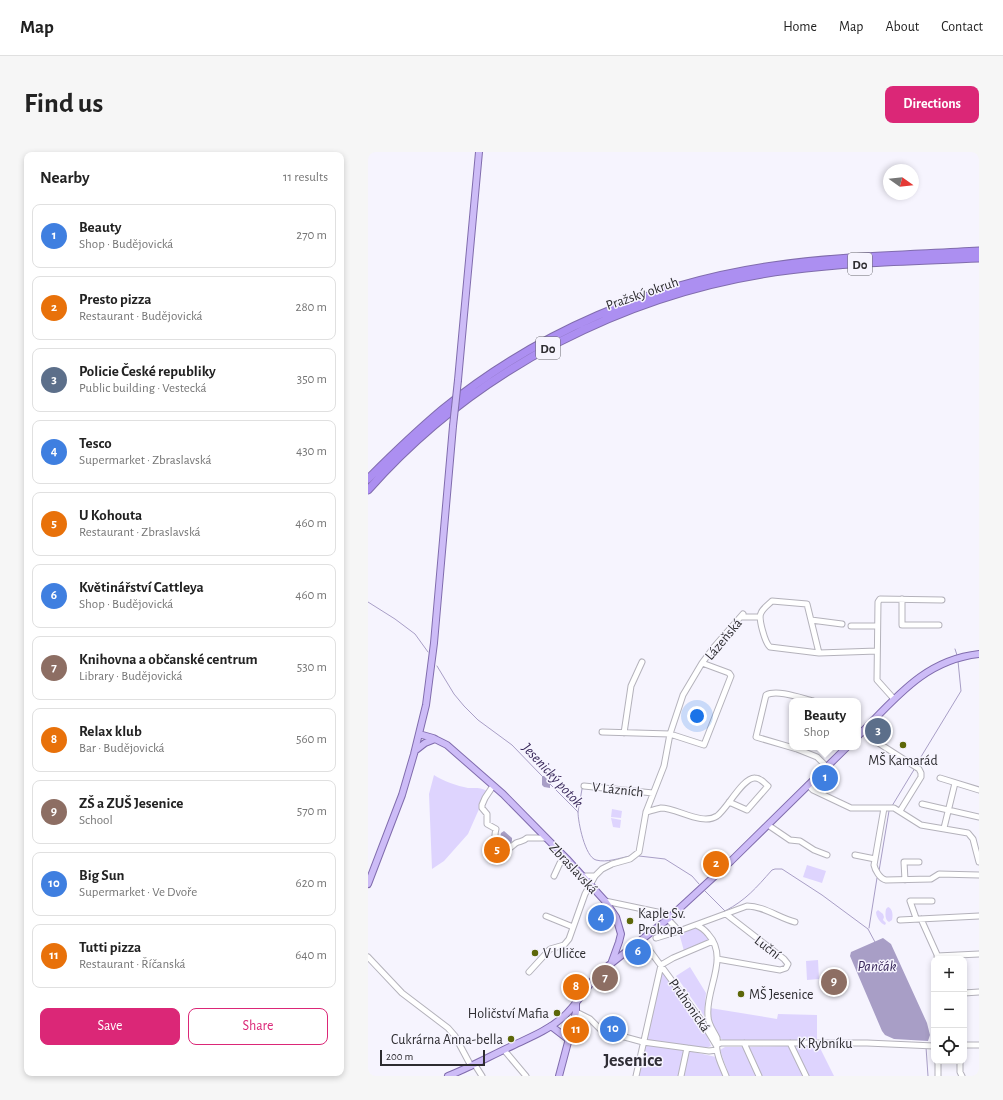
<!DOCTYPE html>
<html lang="en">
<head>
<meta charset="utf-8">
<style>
	body { margin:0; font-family:"Alegreya Sans",sans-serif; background:#f6f6f6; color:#222 }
	.controls { position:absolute; right:12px; bottom:12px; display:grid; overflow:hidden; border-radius:8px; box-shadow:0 2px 6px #0003 }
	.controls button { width:36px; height:36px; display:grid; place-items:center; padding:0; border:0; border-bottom:1px solid #e0e0e0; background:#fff; color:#222; font:20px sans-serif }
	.compass { position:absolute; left:515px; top:12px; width:36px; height:36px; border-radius:50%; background:#fff; box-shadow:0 2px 6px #0003; rotate:105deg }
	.scale { position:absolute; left:12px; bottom:10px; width:105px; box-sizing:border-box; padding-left:4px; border:2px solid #2d2c30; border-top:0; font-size:11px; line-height:14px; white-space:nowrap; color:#2d2c30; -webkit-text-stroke:3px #f6f4fe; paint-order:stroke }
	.you { position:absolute; left:329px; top:564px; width:14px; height:14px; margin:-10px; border:3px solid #fff; border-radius:50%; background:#1a73e8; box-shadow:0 0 0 6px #1a73e833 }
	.badge { display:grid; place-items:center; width:26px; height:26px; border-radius:50%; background:#db2777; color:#fff; font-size:13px; font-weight:700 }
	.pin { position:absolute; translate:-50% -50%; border:2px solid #fff; box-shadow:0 1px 4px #0006 }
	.popup { position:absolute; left:421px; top:546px; width:72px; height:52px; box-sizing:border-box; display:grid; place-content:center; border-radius:8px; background:#fff; filter:drop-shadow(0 1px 3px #0005); font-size:13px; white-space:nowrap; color:#767676 }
	.popup b { font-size:15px; color:#222 }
	.popup::after { content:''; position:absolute; left:50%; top:100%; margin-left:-8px; border:8px solid transparent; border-top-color:#fff }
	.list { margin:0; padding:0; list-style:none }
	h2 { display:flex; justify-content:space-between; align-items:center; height:52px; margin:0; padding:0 16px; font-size:17px }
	h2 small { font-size:13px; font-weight:400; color:#767676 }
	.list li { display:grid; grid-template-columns:26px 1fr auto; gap:12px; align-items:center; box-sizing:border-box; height:64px; margin:0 8px 8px; padding:0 8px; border:1px solid #e0e0e0; border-radius:8px }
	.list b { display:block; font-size:15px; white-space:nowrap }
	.list p { margin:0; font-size:13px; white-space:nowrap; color:#767676 }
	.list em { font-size:13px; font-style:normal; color:#767676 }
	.actions { display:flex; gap:8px; padding:12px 16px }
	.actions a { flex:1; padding:9px 0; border:1px solid #db2777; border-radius:8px; text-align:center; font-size:14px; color:#db2777 }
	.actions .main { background:#db2777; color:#fff }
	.icon { flex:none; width:22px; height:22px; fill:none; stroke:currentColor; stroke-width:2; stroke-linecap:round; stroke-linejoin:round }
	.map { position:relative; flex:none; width:611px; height:924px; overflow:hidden; border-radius:8px }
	header { display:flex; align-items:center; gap:24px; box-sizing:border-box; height:56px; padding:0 20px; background:#fff; border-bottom:1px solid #e0e0e0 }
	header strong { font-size:19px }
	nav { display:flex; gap:22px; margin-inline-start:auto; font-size:14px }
	.intro { display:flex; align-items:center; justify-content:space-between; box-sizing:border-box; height:96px; padding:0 24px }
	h1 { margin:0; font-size:28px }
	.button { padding:10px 18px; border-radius:8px; background:#db2777; color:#fff; font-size:14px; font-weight:700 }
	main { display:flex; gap:24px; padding:0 24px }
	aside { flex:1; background:#fff; border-radius:8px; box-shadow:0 2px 6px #0003 }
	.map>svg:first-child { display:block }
</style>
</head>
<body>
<header>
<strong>Map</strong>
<nav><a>Home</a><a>Map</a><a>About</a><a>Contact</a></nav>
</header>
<div class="intro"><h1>Find us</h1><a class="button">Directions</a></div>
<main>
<aside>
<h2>Nearby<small>11 results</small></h2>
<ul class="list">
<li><span class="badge" style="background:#3f7fe0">1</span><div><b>Beauty</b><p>Shop · Budějovická</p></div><em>270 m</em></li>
<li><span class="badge" style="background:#e8710a">2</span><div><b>Presto pizza</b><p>Restaurant · Budějovická</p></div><em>280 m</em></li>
<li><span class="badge" style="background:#5c6f8a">3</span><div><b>Policie České republiky</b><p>Public building · Vestecká</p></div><em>350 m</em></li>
<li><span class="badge" style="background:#3f7fe0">4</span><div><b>Tesco</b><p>Supermarket · Zbraslavská</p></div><em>430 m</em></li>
<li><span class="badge" style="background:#e8710a">5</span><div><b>U Kohouta</b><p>Restaurant · Zbraslavská</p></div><em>460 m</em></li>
<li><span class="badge" style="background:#3f7fe0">6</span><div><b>Květinářství Cattleya</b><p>Shop · Budějovická</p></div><em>460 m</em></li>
<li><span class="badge" style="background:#8d6e63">7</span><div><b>Knihovna a občanské centrum</b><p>Library · Budějovická</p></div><em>530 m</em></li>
<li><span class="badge" style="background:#e8710a">8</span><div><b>Relax klub</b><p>Bar · Budějovická</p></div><em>560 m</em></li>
<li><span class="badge" style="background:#8d6e63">9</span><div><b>ZŠ a ZUŠ Jesenice</b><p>School</p></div><em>570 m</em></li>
<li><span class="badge" style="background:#3f7fe0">10</span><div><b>Big Sun</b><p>Supermarket · Ve Dvoře</p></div><em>620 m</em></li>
<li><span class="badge" style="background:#e8710a">11</span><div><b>Tutti pizza</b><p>Restaurant · Říčanská</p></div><em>640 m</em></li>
</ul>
<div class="actions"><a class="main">Save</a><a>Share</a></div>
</aside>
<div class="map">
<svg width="611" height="924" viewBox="0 0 611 924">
	<rect width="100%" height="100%" fill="#f6f4fe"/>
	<path fill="#ded4fe" d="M 66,623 C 75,629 89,634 100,636 C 106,636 113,635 119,639 L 100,682 L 76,709 L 64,717 L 61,642 Z
		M 244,657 L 254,659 L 253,666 L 243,665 Z
		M 243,666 L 253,668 L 252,676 L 245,675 Z
		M 439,713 L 458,719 L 454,731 L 435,725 Z
		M 520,755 C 525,757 525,763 524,768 L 521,770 C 517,768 517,762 518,757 Z
		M 510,758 L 515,762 L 516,765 L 515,768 L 518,771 L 517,773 C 513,772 508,765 508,760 Z
		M 329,775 L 337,780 L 342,788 L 316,799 L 311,781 Z
		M 450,808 L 451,827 L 439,828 L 438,809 Z
		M 322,815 L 338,841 L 336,864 L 308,824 Z
		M 295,818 L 338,880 L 343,894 L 338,896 L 278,888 L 293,819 Z
		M 342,856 L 409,867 L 410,862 L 449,863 L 449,889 L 355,888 C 345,883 343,867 342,856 Z
		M 277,892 L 316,898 L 311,924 L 270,924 Z
		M 420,894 L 435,924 L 394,924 L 380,895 Z
		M 430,894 L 451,894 L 466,924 L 440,924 L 427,897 Z
		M 357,895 L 375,895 L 389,924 L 361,924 L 352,898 Z
		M 321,899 L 348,905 L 356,924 L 315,924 Z"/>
	<path fill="#a89ec6" d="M 174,624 L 176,624 L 182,630 L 182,636 L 176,635 L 174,633 Z
		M 136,679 L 144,686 L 144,689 L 142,693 L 136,691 L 132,686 L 133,681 Z
		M 515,786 L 523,792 L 559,871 L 562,883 L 560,889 L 526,887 L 517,883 L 514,879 L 482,804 L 483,800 Z"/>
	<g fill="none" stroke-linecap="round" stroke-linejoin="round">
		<path stroke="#a89ec6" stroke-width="1" d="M 0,450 L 27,467 L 47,482 L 60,500
			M 587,497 L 589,503
			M 69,514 L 86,542 L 96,554 L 110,568 L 144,593 L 174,624
			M 548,613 L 593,539 L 590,509
			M 182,632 L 210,660 C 210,670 217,705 228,708 C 239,711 251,706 262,704
			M 524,654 L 547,616
			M 210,660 L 214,637
			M 271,704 L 297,707 L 324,724 L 331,732
			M 511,719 L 521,659
			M 337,739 L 357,759 C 378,748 388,736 404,718 L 407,717 L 414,717 L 454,743 L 500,777 L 507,790
			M 501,776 L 509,726
			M 558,895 L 560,924"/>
		<defs>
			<path id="minor" d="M 534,447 L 534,473 L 571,473
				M 373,465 L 392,465
				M 443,468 L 474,472
				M 483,474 L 509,474
				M 451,501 L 439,452 L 404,449 C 401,452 395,456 393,461 C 390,466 397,491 402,495 L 451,501 L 509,499
				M 526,547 L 509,528 L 510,450 L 512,447 L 574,448
				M 445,549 C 433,546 409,537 398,543 L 388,585 L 429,597 L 449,605 L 459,615
				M 495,579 L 501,585 L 551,617 L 553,621 L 553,625 L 532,659
				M 234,580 L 302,582 L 336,593 L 363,524 L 361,521 L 334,511
				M 256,581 L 263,534 L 274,510
				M 572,626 L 611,638
				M 440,633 L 445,638 L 483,656 L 526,656 L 553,673 L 600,681 L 605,687 L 611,710
				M 125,634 L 117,646 L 114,653 L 114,656 L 119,662 L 119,672 L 128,677 C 126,685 126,690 133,694 C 136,696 137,697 140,697 C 143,696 145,693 148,691 C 152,689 155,690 159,686 L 178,686
				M 216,634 L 285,641
				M 554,652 L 611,665
				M 516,656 L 506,713 C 507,718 512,727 518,728 L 563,727 L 571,722 L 611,723
				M 278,660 C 282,659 288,657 293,656 C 309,656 334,674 349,664 C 359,657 375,625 387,626 C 393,626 396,631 400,634 L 379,658 L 361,650
				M 400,673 L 422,688 L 432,689 L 446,698 L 459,703
				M 576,676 L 587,631
				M 487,703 L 507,707
				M 186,724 L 192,711 L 199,707
				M 214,724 L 227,724
				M 537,728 L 536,710 L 551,710
				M 237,749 L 294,761 L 311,779 L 379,754 C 396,754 411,766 427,770
				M 178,764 L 205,775
				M 548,766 L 542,749 L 564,749
				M 553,767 L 571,807
				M 532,768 L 611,764
				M 328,773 C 333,775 336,777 340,782 C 362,806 337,837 340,864 C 340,873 346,879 349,886 C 350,890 348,894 349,898 C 350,907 355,916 358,924
				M 288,786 L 311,779
				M 274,788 L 333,868 L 348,893
				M 569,804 L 611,802
				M 0,805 L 34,841 L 80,876 L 87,884 L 103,914
				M 349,807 L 412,818 L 418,816 L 420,812 L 416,807 L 358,762
				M 161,820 L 182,797 L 196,793 L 201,787 L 217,742 L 227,724 L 234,717 L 244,712 L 262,707 L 271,700 L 278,660 L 296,614 L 302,582 L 315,543 L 334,511 L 346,495 L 375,462
				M 596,841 L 611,840
				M 208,860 L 222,867 L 234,879 L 240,883 L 253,884 L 275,890 L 341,899 L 349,898
				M 376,891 L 391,924
				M 422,891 L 438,924
				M 348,893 L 353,891 L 499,891 L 566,894
				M 596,893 L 611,893
				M 136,898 L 158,924
				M 570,909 L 570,924
				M 592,909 L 592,920 L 594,924
				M 107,913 L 114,924
				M 268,924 L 293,813 L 305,806 L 345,789
				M 313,924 L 319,896"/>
			<path id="major" d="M 90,228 L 111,0
				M 51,582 L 65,586 L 79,593 L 135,642 L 199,707 L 237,749 L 248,765 L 253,782 L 251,790 L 243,812
				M 490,584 C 527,547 556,508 611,502
				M 48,598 L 57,591 L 67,587
				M 0,732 L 34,643 L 46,602 L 58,553 L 66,491 L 85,274
				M 183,874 L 200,887
				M 80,924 C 103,915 124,903 146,893 C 163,885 180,878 194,866 C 209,853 218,835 231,821 L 300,767 L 363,709 L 479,595
				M 191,924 L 208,860 L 208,850"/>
			<path id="highway" d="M 0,327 C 24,303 48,280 74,258 C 168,181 285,131 405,114 C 473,104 543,103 611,99
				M 0,338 C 107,217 261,138 421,118 C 484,110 548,109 611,106"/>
		</defs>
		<use href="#minor" stroke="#b4b2bb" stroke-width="7"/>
		<use href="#major" stroke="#806cad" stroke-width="8"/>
		<use href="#highway" stroke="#806cad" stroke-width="9"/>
		<use href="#minor" stroke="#fff" stroke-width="5"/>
		<use href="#major" stroke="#cdbcf7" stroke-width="6"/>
		<use href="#highway" stroke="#ac8ff1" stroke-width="7"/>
		<defs>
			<path id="major-bridge" d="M 85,274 L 90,228"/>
		</defs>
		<use href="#major-bridge" stroke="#806cad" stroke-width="8" stroke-linecap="butt"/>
		<use href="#major-bridge" stroke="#cdbcf7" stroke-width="6"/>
	</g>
	<g fill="#5d6709" stroke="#f6f4fe" stroke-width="1.5">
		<circle cx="535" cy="593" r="4"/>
		<circle cx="262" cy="769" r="4"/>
		<circle cx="167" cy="801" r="4"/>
		<circle cx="373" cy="842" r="4"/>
		<circle cx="189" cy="861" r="4"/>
		<circle cx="143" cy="887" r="4"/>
	</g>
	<g text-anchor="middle" stroke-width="3" stroke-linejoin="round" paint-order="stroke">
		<g fill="#f6f4fe" stroke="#69686e" stroke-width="1">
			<rect x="480" y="101" width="24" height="22" rx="3"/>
			<rect x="168" y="185" width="24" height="22" rx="3"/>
		</g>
		<g font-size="13" font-weight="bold" fill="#2d2c30">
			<text x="492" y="117">D0</text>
			<text x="180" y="201">D0</text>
		</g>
		<g font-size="14" fill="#2d2c30" stroke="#f6f4fe">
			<text transform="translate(274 141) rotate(-19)" y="5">Pražský okruh</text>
			<text transform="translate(355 487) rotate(-50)" y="5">Lázeňská</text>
			<text transform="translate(250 637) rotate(6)" y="5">V Lázních</text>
			<text transform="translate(206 716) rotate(47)" y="5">Zbraslavská</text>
			<text transform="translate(400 795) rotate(38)" y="5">Luční</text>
			<text transform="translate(322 853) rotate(55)" y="5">Průhonická</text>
			<text x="457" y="896">K Rybníku</text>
		</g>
		<g font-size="14" fill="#2d2c30" stroke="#f6f4fe" text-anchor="start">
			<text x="535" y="613" text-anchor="middle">MŠ Kamarád</text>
			<text x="270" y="766">Kaple Sv.<tspan x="270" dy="16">Prokopa</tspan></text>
			<text x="175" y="806">V Uličce</text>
			<text x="381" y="847">MŠ Jesenice</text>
			<text x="181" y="866" text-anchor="end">Holičství Mafia</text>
			<text x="135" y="892" text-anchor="end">Cukrárna Anna-bella</text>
		</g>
		<g font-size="15" font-style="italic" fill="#38275a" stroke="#f6f4fe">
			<text transform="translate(185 623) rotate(47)" y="5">Jesenický potok</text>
			<text x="509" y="819">Pančák</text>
		</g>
		<g font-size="18" font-weight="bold" fill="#302e36" stroke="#f6f4fe">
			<text x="265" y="914">Jesenice</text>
		</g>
	</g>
</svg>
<div class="controls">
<button>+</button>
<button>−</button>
<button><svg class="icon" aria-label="locate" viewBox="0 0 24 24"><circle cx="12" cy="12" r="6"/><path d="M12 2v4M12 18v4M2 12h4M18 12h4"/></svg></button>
</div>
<svg class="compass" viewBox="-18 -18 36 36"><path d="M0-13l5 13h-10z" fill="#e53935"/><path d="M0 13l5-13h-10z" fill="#767676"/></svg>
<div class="scale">200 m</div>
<div class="you"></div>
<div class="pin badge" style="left:457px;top:626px;background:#3f7fe0">1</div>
<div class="popup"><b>Beauty</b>Shop</div>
<div class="pin badge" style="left:348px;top:712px;background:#e8710a">2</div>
<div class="pin badge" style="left:510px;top:579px;background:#5c6f8a">3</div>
<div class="pin badge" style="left:233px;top:766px;background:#3f7fe0">4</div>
<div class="pin badge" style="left:129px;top:698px;background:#e8710a">5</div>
<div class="pin badge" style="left:270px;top:800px;background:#3f7fe0">6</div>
<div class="pin badge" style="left:237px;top:826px;background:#8d6e63">7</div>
<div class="pin badge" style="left:208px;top:835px;background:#e8710a">8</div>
<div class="pin badge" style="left:466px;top:830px;background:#8d6e63">9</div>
<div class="pin badge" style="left:245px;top:877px;background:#3f7fe0">10</div>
<div class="pin badge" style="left:208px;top:878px;background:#e8710a">11</div>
</div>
</main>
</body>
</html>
